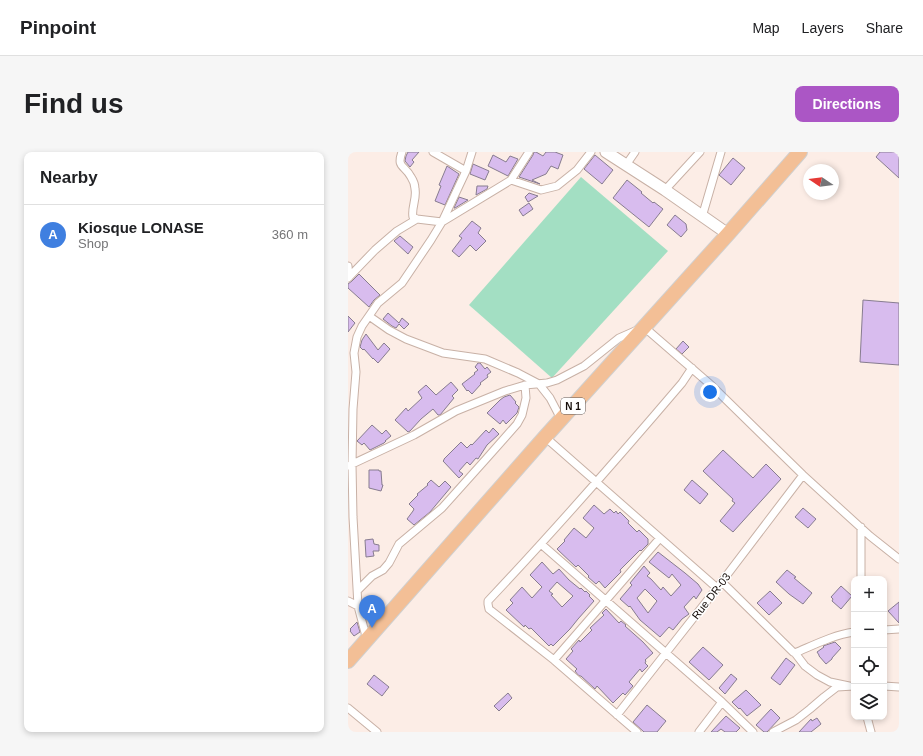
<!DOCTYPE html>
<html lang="en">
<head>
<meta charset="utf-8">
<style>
	body { margin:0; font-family:Arial,sans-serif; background:#f6f6f6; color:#202124 }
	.controls { position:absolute; right:12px; bottom:12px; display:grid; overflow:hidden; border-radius:8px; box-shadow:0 2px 6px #0003 }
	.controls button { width:36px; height:36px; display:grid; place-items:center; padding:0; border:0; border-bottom:1px solid #e0e0e0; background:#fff; color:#202124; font:20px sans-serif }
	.compass { position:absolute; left:455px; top:12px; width:36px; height:36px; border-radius:50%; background:#fff; box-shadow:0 2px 6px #0003; rotate:283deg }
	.you { position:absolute; left:362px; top:240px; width:14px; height:14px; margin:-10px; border:3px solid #fff; border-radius:50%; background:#1a73e8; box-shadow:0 0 0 6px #1a73e833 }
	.badge { display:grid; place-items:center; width:26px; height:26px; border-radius:50%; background:#ab56c5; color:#fff; font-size:13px; font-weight:700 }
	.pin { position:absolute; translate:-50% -33px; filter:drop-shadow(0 1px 2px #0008) }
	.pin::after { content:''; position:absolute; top:21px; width:14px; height:12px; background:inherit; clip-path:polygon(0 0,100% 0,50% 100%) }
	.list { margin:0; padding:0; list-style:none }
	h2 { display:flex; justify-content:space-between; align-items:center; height:52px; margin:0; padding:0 16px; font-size:17px }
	h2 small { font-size:13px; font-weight:400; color:#757577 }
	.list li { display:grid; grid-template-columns:26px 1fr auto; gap:12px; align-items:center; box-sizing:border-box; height:60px; padding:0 16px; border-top:1px solid #e0e0e0 }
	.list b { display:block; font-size:15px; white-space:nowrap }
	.list p { margin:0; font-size:13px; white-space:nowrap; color:#757577 }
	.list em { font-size:13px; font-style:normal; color:#757577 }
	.icon { flex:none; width:22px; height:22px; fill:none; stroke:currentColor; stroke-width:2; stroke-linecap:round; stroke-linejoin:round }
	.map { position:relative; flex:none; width:551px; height:580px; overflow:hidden; border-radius:8px }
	header { display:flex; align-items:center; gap:24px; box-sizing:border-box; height:56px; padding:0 20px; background:#fff; border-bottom:1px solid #e0e0e0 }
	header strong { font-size:19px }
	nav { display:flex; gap:22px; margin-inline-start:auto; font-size:14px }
	.intro { display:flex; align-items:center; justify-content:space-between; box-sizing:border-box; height:96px; padding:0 24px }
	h1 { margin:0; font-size:28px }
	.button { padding:10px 18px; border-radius:8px; background:#ab56c5; color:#fff; font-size:14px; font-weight:700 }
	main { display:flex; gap:24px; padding:0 24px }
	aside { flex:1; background:#fff; border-radius:8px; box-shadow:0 2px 6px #0003 }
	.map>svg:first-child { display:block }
</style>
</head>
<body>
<header>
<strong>Pinpoint</strong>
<nav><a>Map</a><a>Layers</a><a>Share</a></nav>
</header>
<div class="intro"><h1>Find us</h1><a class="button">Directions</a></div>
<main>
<aside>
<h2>Nearby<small></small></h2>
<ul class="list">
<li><span class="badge" style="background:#3f7fe0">A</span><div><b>Kiosque LONASE</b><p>Shop</p></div><em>360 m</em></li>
</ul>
</aside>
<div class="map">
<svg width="551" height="580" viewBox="0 0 551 580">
	<rect width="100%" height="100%" fill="#fcede6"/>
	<path fill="#a3dfc3" d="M 233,25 L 320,99 L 204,226 L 121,153 Z"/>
	<path fill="#d8bcee" stroke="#877c8f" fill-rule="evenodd" d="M 60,0 L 71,0 L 64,8 L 66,10 L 62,15 L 57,9 L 58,4 Z
		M 186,0 L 188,0 L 195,4 L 198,0 L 207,0 L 215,3 L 210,17 L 203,14 L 198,22 L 184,28 L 192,32 L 171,25 L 185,3 Z
		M 532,0 L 547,0 L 551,3 L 551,26 L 528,5 Z
		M 145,3 L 158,10 L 162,4 L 170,7 L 160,24 L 140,14 Z
		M 247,3 L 265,18 L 254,32 L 236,17 Z
		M 385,6 L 397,16 L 383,33 L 371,23 Z
		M 125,12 L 141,19 L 137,28 L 122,22 Z
		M 99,14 L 111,22 L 97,53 L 87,49 L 93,34 L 91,33 Z
		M 279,28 L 294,40 L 293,41 L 305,51 L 306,50 L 315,57 L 301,75 L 265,46 Z
		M 129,34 L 140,34 L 139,37 L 128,43 Z
		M 181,41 L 190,44 L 180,50 L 177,45 Z
		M 111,45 L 120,48 L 107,56 L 106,56 Z
		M 181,51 L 185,57 L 175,64 L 171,58 Z
		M 327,63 L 338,72 L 339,78 L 333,85 L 319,73 Z
		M 124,69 L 133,76 L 130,81 L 138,89 L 128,99 L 122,93 L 111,105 L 104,99 L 114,86 L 111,84 Z
		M 52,84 L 65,95 L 60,102 L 46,89 Z
		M 11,122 L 32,143 L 26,148 L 21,155 L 0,136 L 0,132 L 4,129 Z
		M 515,148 L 551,151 L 551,213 L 512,210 Z
		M 40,161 L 51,171 L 54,166 L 61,172 L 56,177 L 51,172 L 48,176 L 44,174 L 35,167 Z
		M 0,164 L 7,171 L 0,180 Z
		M 18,182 L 30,198 L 36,191 L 42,197 L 30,211 L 25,206 L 25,207 L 16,197 L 15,198 L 12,195 L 14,188 Z
		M 335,189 L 341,195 L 334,202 L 328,197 Z
		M 130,211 L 132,211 L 137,217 L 139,215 L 143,220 L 139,223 L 140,225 L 132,231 L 133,232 L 124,242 L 120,238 L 119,239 L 114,232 L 127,222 L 126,221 L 130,218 L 127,215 Z
		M 103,230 L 110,238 L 104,244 L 106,246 L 92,263 L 90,263 L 85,257 L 73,267 L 62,279 L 60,280 L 47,268 L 58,256 L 60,259 L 74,246 L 70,240 L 78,233 L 88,243 Z
		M 162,243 L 168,250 L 167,251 L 171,255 L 169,261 L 158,272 L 155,268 L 152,272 L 139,261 L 152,248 L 156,245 Z
		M 24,273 L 34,282 L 38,278 L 43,284 L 37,289 L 38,289 L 36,291 L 22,298 L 16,291 L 14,293 L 9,289 Z
		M 145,276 L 151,282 L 139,293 L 130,307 L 128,306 L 122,313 L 119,310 L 111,319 L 115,322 L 111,326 L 95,309 L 96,308 L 96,307 L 113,290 L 119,296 L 123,292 L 124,293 L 138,278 L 141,281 Z
		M 375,298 L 405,326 L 418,312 L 433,327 L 385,380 L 372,369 L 387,351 L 384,349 L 385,347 L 355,319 Z
		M 21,318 L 31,318 L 31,319 L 33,319 L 34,333 L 35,333 L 33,339 L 21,336 Z
		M 83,328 L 91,335 L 97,329 L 103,335 L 82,360 L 66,373 L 59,367 L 65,359 L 66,357 L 61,352 L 70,343 L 69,342 L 80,333 L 79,332 Z
		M 344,328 L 360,342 L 352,352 L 336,338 Z
		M 246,353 L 256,362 L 262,357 L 266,361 L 268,359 L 270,362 L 272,360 L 281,369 L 280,371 L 289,380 L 291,378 L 300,387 L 300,392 L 293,399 L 292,398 L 272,418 L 273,420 L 257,436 L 251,429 L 248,432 L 240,425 L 241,424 L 230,413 L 228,415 L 209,397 L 217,389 L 216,388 L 226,376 L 238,386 L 246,376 L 235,366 Z
		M 455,356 L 468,367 L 460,376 L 447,365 Z
		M 25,387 L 26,392 L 31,393 L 31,399 L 25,399 L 26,404 L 18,405 L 17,388 Z
		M 310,400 L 337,421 L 350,432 L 354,438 L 348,447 L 346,444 L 336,455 L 341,462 L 334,467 L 325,478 L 321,475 L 312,485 L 292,468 L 282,454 L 281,455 L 272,447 L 284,433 L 282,431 L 296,414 L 302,421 L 299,424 L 303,427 L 313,438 L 315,435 L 323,444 L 333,433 L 324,422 L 321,426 L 301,410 ZM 297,437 L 309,449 L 300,461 L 289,446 Z
		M 194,410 L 205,422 L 211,417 L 221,428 L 232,437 L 233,436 L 237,440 L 238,439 L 242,443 L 241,444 L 246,449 L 230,467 L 222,477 L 205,494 L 203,492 L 201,494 L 183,476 L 181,477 L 177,473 L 176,475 L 158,458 L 165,451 L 162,448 L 174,435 L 184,446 L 194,435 L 182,423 ZM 209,430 L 225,444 L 214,455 L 203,443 L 205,442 L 201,439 Z
		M 439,418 L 448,425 L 446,426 L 464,441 L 455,452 L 441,442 L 428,430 Z
		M 493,434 L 504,444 L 493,457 L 484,449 L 485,447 L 483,445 Z
		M 422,439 L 434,451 L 421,463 L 409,451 Z
		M 551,450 L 551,471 L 540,459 Z
		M 258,457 L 271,471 L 273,469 L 278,473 L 277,474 L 295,490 L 305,501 L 297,508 L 298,509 L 297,511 L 300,514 L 294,520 L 292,517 L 281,530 L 285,534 L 277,543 L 275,541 L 265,551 L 249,534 L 247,537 L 233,524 L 232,524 L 230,523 L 227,519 L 229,517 L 218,507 L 225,499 L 223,497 L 231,488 L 232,490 L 244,478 L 242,476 L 256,463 L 254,461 Z
		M 9,470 L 12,480 L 6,484 L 2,479 L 3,478 L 2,477 Z
		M 487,490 L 493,496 L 484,506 L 484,507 L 478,512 L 471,504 L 471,503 L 469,500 L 476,495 L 475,494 Z
		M 355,495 L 375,513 L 361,528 L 341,510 Z
		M 438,506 L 447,513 L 432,533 L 423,526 Z
		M 383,522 L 389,527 L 377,542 L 371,536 Z
		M 26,523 L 41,535 L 34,544 L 19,532 Z
		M 398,538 L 413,553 L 399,564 L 392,556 L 391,557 L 384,550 Z
		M 160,541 L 164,546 L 151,559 L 146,554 Z
		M 299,553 L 318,569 L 309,580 L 296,580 L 285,570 Z
		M 423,557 L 432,566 L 419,580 L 416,580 L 408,573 Z
		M 378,564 L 392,576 L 388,580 L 377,580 L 373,577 L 369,580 L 363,580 Z
		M 469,566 L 473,572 L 463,580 L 451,580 L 463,567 L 464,569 Z"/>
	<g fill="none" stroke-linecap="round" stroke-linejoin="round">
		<defs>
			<path id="street" d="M 54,0 C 48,16 57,13 63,25 C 65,28 67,33 67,37 C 69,47 63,56 65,65 L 69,67 L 94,70 L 163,28 L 181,0
				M 85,0 L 118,19
				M 278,13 L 287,0
				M 163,28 L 193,38 L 209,34 L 229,18 L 243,0
				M 317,38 L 352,0
				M 354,65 L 373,0
				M 0,114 L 1,125
				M 0,126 L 27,98 L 49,79 L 69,67
				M 21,164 L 41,178 L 58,187 L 95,201 L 137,207 L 170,221 L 191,232 L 202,246 L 213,267
				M 197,285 L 369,436
				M 0,314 L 66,283 L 108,259 L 157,239 L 177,233 L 199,231 L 209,228 L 236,214 L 271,186 L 296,175 L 363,233 L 455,323 L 522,384 L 551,407
				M 513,375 L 513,427
				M 193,392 L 374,550 L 405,580
				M 374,430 L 445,500 L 447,501 L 457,514 L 469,523 L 482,530 L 501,534
				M 10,438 L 24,424 L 35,418 L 41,411 L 51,392 L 94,356 L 138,307 L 169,272 L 174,263 L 178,246 L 177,233
				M 0,449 L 10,454
				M 536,478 L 551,477
				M 19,488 L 10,454 L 5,365 L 4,312 L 5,257 L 8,220 L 6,201 L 9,185 L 14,174 L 30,151 L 54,131 L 83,88 L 94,70 L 118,19 L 124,0
				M 447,501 C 466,493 485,483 506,480
				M 206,508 L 312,386
				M 536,534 L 551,535
				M 0,556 L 29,580
				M 269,563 L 369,436 L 455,323
				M 519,565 L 523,580
				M 289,580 L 206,508 L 141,457 L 140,452 L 140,449 C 207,378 271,305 334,231 L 344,216
				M 351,580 L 374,550
				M 425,580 L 448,568 L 462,557 L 476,545 L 489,535 L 506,534"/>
			<path id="secondary" d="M 258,0 L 317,38 L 380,82"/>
			<path id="highway" d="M 0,509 L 197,285 L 380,82 L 452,0"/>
		</defs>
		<use href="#street" stroke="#c8b1a6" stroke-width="9"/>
		<use href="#secondary" stroke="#c8b1a6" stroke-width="13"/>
		<use href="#highway" stroke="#d0cfce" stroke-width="16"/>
		<use href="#street" stroke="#fff" stroke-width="7"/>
		<use href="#secondary" stroke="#fff" stroke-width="11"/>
		<use href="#highway" stroke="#f3bf96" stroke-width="14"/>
	</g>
	<g text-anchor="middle" stroke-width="3" stroke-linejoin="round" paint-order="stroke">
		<rect fill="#fff" stroke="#5c5654" stroke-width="1" x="213" y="246" width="24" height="16" rx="3"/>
		<g font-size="10" font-weight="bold" fill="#160e0a">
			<text x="225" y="258">N 1</text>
		</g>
		<g font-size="11" fill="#160e0a" stroke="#fff">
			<text transform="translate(363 444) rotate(-52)" y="4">Rue DR-03</text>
		</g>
	</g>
</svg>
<div class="controls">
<button>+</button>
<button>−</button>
<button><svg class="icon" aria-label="locate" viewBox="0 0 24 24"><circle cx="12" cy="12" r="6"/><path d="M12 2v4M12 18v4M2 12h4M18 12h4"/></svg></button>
<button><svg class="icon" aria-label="layers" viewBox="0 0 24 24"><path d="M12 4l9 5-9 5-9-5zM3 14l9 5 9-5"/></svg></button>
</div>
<svg class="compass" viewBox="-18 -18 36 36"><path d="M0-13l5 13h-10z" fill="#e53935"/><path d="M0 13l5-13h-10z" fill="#757577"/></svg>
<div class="you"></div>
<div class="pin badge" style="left:24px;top:476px;background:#3f7fe0">A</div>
</div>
</main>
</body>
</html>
